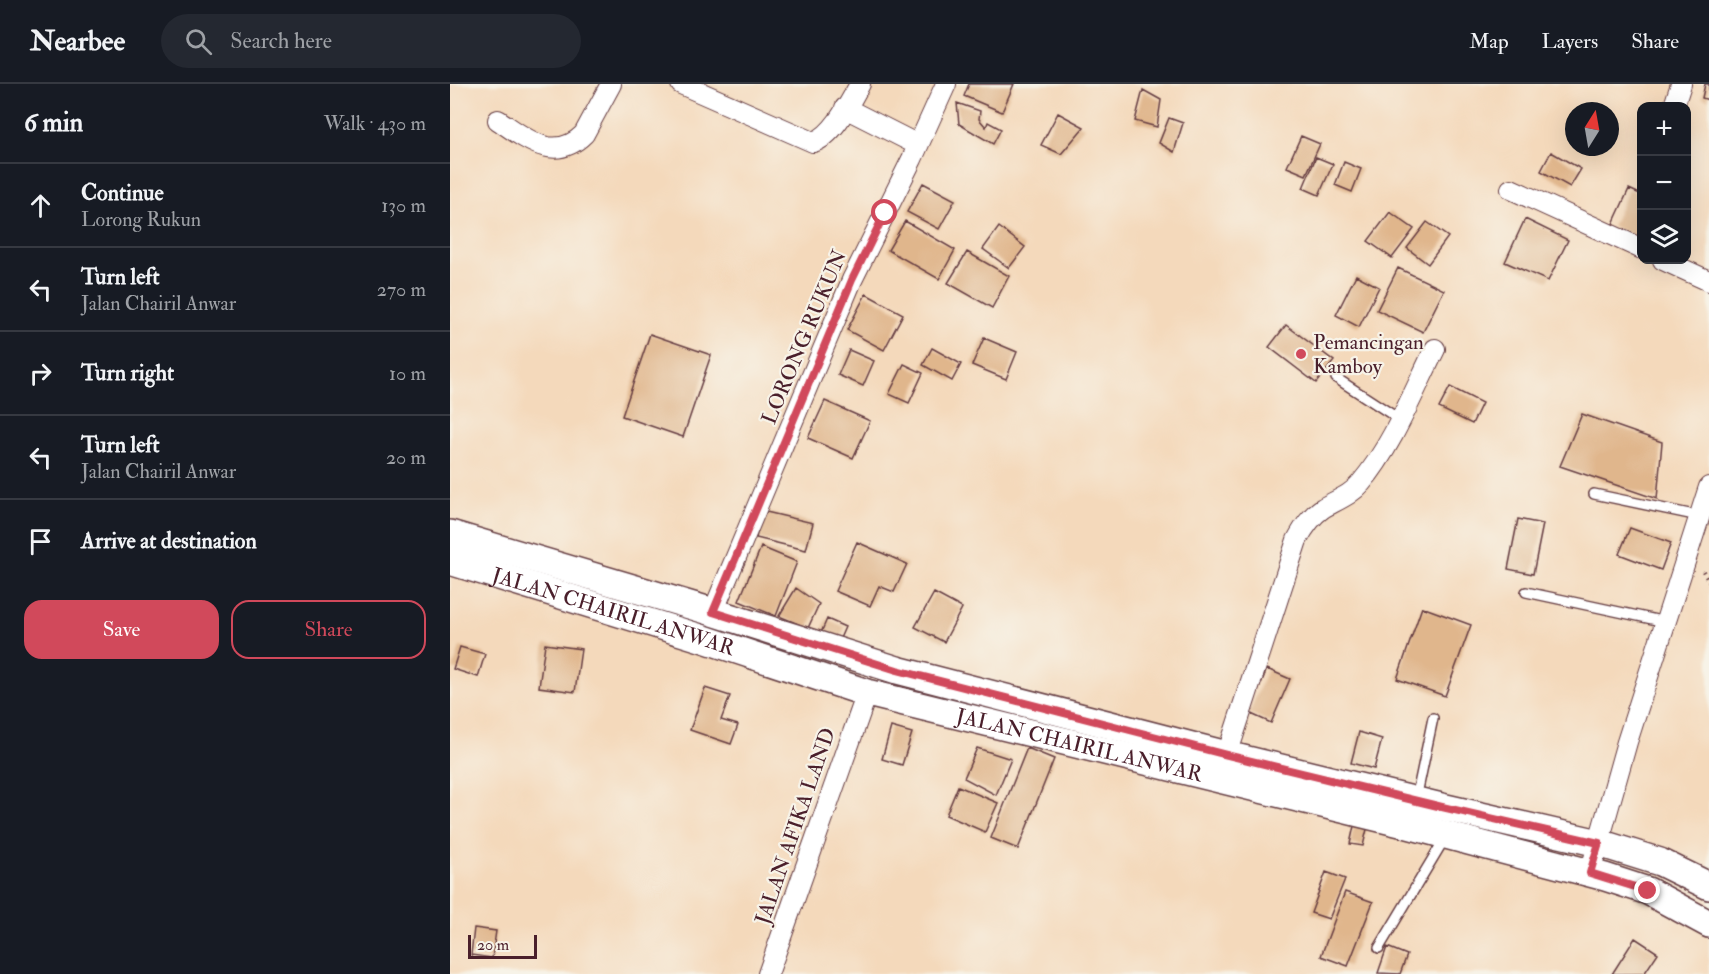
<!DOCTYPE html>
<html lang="en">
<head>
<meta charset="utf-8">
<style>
	body { margin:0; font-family:"IM FELL Double Pica",serif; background:#242831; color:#f1f3f6 }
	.controls { position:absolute; right:18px; top:18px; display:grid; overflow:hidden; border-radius:12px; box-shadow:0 6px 24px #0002 }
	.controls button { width:54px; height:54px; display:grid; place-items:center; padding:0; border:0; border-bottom:2px solid #363941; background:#171b24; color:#f1f3f6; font:30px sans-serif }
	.compass { position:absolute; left:1115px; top:18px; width:54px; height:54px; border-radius:50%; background:#171b24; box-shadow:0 6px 24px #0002; rotate:11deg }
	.scale { position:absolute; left:18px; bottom:15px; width:69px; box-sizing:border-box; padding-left:6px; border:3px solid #4a1f2b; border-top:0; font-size:16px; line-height:21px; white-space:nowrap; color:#4a1f2b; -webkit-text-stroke:4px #f7f3e8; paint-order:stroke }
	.stop { position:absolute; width:18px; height:18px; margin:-14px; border:4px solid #d1495b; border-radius:50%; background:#fff }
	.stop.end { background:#d1495b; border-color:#fff; box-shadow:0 2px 6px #0008 }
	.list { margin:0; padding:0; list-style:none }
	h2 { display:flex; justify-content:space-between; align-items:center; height:78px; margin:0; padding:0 24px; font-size:26px }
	h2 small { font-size:20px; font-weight:400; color:#9ea1a6 }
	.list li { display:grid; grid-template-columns:39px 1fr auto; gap:18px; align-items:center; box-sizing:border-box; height:84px; padding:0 24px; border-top:2px solid #363941 }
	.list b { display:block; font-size:22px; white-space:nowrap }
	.list p { margin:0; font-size:20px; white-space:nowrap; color:#9ea1a6 }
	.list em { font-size:20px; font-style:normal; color:#9ea1a6 }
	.actions { display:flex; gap:12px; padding:18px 24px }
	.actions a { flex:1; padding:14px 0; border:2px solid #d1495b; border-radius:18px; text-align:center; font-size:21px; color:#d1495b }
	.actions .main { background:#d1495b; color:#fff }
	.icon { flex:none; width:33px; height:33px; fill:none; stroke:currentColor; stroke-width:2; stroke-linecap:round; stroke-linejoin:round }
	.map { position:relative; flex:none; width:1259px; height:890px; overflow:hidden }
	header { display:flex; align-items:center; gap:36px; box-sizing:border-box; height:84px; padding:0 30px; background:#171b24; border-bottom:2px solid #363941 }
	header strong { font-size:28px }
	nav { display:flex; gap:33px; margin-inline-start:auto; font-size:21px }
	.search { width:420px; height:54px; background:#242831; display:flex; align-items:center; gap:15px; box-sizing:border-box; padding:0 21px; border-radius:33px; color:#9ea1a6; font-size:22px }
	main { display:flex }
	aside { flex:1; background:#171b24 }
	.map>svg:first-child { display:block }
</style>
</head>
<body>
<header>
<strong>Nearbee</strong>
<div class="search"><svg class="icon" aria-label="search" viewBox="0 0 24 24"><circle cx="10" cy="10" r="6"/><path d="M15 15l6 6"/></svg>Search here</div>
<nav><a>Map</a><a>Layers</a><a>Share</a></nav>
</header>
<main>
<aside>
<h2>6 min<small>Walk · 430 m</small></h2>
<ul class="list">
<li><svg class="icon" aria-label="ahead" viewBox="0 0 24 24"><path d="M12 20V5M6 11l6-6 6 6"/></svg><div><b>Continue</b><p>Lorong Rukun</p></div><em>130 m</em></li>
<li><svg class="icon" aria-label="left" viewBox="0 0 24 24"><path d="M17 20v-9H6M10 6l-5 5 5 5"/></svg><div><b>Turn left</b><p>Jalan Chairil Anwar</p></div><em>270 m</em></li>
<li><svg class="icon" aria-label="right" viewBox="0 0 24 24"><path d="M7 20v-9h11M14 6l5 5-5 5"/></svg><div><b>Turn right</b></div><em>10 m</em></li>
<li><svg class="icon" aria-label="left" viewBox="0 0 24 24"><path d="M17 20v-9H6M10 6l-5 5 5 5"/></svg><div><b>Turn left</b><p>Jalan Chairil Anwar</p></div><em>20 m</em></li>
<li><svg class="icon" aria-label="arrive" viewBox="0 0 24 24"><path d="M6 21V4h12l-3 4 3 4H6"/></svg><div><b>Arrive at destination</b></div></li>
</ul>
<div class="actions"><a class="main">Save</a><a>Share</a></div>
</aside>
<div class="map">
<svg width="1259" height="890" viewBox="0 0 1259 890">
	<rect width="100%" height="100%" fill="#f7f3e8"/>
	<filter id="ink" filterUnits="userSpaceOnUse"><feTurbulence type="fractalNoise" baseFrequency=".0167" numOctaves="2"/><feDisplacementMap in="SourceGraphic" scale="12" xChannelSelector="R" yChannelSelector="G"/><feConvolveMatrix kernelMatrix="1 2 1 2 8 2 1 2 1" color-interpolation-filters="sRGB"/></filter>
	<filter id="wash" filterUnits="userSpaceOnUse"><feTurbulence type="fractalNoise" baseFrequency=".008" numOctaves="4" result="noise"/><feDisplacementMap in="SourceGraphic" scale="24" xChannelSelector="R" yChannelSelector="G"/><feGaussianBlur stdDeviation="1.35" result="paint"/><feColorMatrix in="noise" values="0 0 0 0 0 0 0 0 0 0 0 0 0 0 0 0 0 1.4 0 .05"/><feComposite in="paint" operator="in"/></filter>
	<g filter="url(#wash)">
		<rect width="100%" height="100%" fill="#f4d9bb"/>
		<g id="blocks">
			<path fill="#e0b68c" d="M 519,0 L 564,0 L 552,28 L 514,12 Z
				M 1255,0 L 1259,0 L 1259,16 L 1252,14 Z
				M 693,6 L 711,16 L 707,43 L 685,37 Z
				M 507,19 L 530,27 L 529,35 L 536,43 L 538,38 L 551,45 L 543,60 L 509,40 Z
				M 608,29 L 634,43 L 611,70 L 591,61 Z
				M 719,34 L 733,39 L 724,68 L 709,59 Z
				M 851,52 L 870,60 L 856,91 L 837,83 Z
				M 1101,68 L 1131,85 L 1120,103 L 1091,87 Z
				M 866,73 L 883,80 L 869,111 L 853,104 Z
				M 894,78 L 911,85 L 902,108 L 885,101 Z
				M 473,99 L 505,116 L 489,145 L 457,128 Z
				M 1179,105 L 1192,111 L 1192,150 L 1189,154 L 1162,142 Z
				M 940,128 L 964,145 L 942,174 L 918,157 Z
				M 1075,135 L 1118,156 L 1098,197 L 1055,178 Z
				M 455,137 L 505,166 L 489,195 L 438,166 Z
				M 977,138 L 998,153 L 978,180 L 957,164 Z
				M 549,143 L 575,163 L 559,184 L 533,165 Z
				M 517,168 L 559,192 L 542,224 L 498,199 Z
				M 948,184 L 994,206 L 973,248 L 927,226 Z
				M 906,191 L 929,203 L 909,243 L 886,231 Z
				M 416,210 L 453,230 L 434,266 L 397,246 Z
				M 836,241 L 884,277 L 866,299 L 819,263 Z
				M 200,250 L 261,271 L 233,353 L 172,332 Z
				M 534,254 L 567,268 L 556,295 L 522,281 Z
				M 482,264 L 511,280 L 502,297 L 473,281 Z
				M 399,266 L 424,277 L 413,302 L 388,291 Z
				M 454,280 L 473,289 L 459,319 L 439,310 Z
				M 1000,303 L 1032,319 L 1022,340 L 989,324 Z
				M 375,317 L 420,337 L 403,374 L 358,354 Z
				M 1132,330 L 1212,358 L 1207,415 L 1110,382 Z
				M 312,427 L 363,439 L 356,466 L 306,454 Z
				M 1068,435 L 1093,440 L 1083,490 L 1058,485 Z
				M 1180,444 L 1221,459 L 1211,486 L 1169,470 Z
				M 407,458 L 457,480 L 444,508 L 429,502 L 420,522 L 385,507 Z
				M 311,463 L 347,478 L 326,532 L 289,517 Z
				M 346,504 L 369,520 L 358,544 L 329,532 Z
				M 484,509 L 512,524 L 494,558 L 465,543 Z
				M 972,523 L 1021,541 L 995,612 L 947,595 Z
				M 377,535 L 395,543 L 388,559 L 370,551 Z
				M 95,560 L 131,565 L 125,608 L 89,603 Z
				M 10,563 L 35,570 L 28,593 L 3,585 Z
				M 817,585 L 840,595 L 821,639 L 799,629 Z
				M 255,604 L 280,612 L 271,636 L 288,641 L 281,660 L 240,646 Z
				M 441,643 L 462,649 L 452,681 L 432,675 Z
				M 909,648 L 932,655 L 924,685 L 901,679 Z
				M 527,664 L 561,675 L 546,711 L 514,694 Z
				M 577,664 L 604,675 L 568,765 L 541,754 Z
				M 508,702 L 548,719 L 535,748 L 496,731 Z
				M 904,742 L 917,745 L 913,762 L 900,760 Z
				M 876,788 L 895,795 L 879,835 L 861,829 Z
				M 895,808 L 923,818 L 898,882 L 871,872 Z
				M 24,844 L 46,847 L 42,874 L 21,871 Z
				M 1185,854 L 1208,869 L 1194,890 L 1162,890 Z
				M 937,863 L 957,871 L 950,890 L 928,889 Z"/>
		</g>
	</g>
	<g filter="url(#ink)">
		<use href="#blocks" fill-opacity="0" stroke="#643b41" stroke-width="1.5"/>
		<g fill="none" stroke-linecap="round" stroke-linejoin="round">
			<defs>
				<path id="lane" d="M 886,294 L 949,335
					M 1144,410 L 1249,432
					M 1076,508 L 1216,538
					M 966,715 L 983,634
					M 929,864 L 995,754"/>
				<path id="street" d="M 231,0 L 363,58 C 383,53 400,18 410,0
					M 1224,22 L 1231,0
					M 395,24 L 468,61
					M 48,36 C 75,54 104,80 134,50 L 161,0
					M 1061,105 L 1192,165
					M 1213,176 L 1259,197
					M 263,528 L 402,196 L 462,75 L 496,0
					M 777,671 L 847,456 C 854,443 861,432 873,424 C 887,416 901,411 911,399 C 941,364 964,307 985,265
					M 1140,789 L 1177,658 L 1259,403
					M 318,890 L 417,609"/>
				<g id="secondary">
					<path d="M 0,450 L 263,528 L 447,586 L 777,671 L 992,723 L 1149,759 L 1210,778 L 1259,802"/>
					<path id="s1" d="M 0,477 L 254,555 L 417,609 L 954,740 L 1155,793 L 1198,807 L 1259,840"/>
				</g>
			</defs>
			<use href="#lane" stroke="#643b41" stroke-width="12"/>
			<use href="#street" stroke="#643b41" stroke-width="22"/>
			<use href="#secondary" stroke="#643b41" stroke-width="30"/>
			<path stroke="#643b41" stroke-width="4" stroke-dasharray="1.5 4.5" stroke-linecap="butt" d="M 1253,487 L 1259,498"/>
			<use href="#lane" stroke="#fff" stroke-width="9"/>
			<use href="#street" stroke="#fff" stroke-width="20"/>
			<use href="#secondary" stroke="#fff" stroke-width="27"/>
		</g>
	</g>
	<g fill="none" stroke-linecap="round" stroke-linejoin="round" filter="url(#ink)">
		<path stroke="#d1495b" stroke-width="8" d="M 435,129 L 402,196 L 263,528 L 447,586 L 777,671 L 992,723 L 1149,759 L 1140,789 L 1198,807"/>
	</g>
	<circle fill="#d1495b" stroke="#f7f3e8" stroke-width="2" cx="851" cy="270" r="6"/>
	<g text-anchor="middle" stroke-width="4.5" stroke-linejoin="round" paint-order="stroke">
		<g font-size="21" fill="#4a1f2b" stroke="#f7f3e8">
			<text transform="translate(354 253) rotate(-67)" y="7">LORONG RUKUN</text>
			<text dy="7" stroke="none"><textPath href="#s1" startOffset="171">JALAN CHAIRIL ANWAR</textPath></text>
			<text dy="7" stroke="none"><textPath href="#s1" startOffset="656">JALAN CHAIRIL ANWAR</textPath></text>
			<text transform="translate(345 742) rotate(-71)" y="7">JALAN AFIKA LAND</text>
		</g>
		<g font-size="21" fill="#4a1f2b" stroke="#f7f3e8" text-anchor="start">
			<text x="863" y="265">Pemancingan<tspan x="863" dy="24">Kamboy</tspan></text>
		</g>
	</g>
</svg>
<div class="controls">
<button>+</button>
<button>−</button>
<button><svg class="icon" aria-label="layers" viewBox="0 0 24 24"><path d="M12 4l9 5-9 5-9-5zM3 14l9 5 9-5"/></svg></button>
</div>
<svg class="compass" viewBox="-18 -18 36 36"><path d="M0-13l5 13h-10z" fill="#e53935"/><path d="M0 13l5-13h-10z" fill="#9ea1a6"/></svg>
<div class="scale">20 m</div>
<div class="stop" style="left:435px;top:129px"></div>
<div class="stop end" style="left:1198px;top:807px"></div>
</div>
</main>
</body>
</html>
